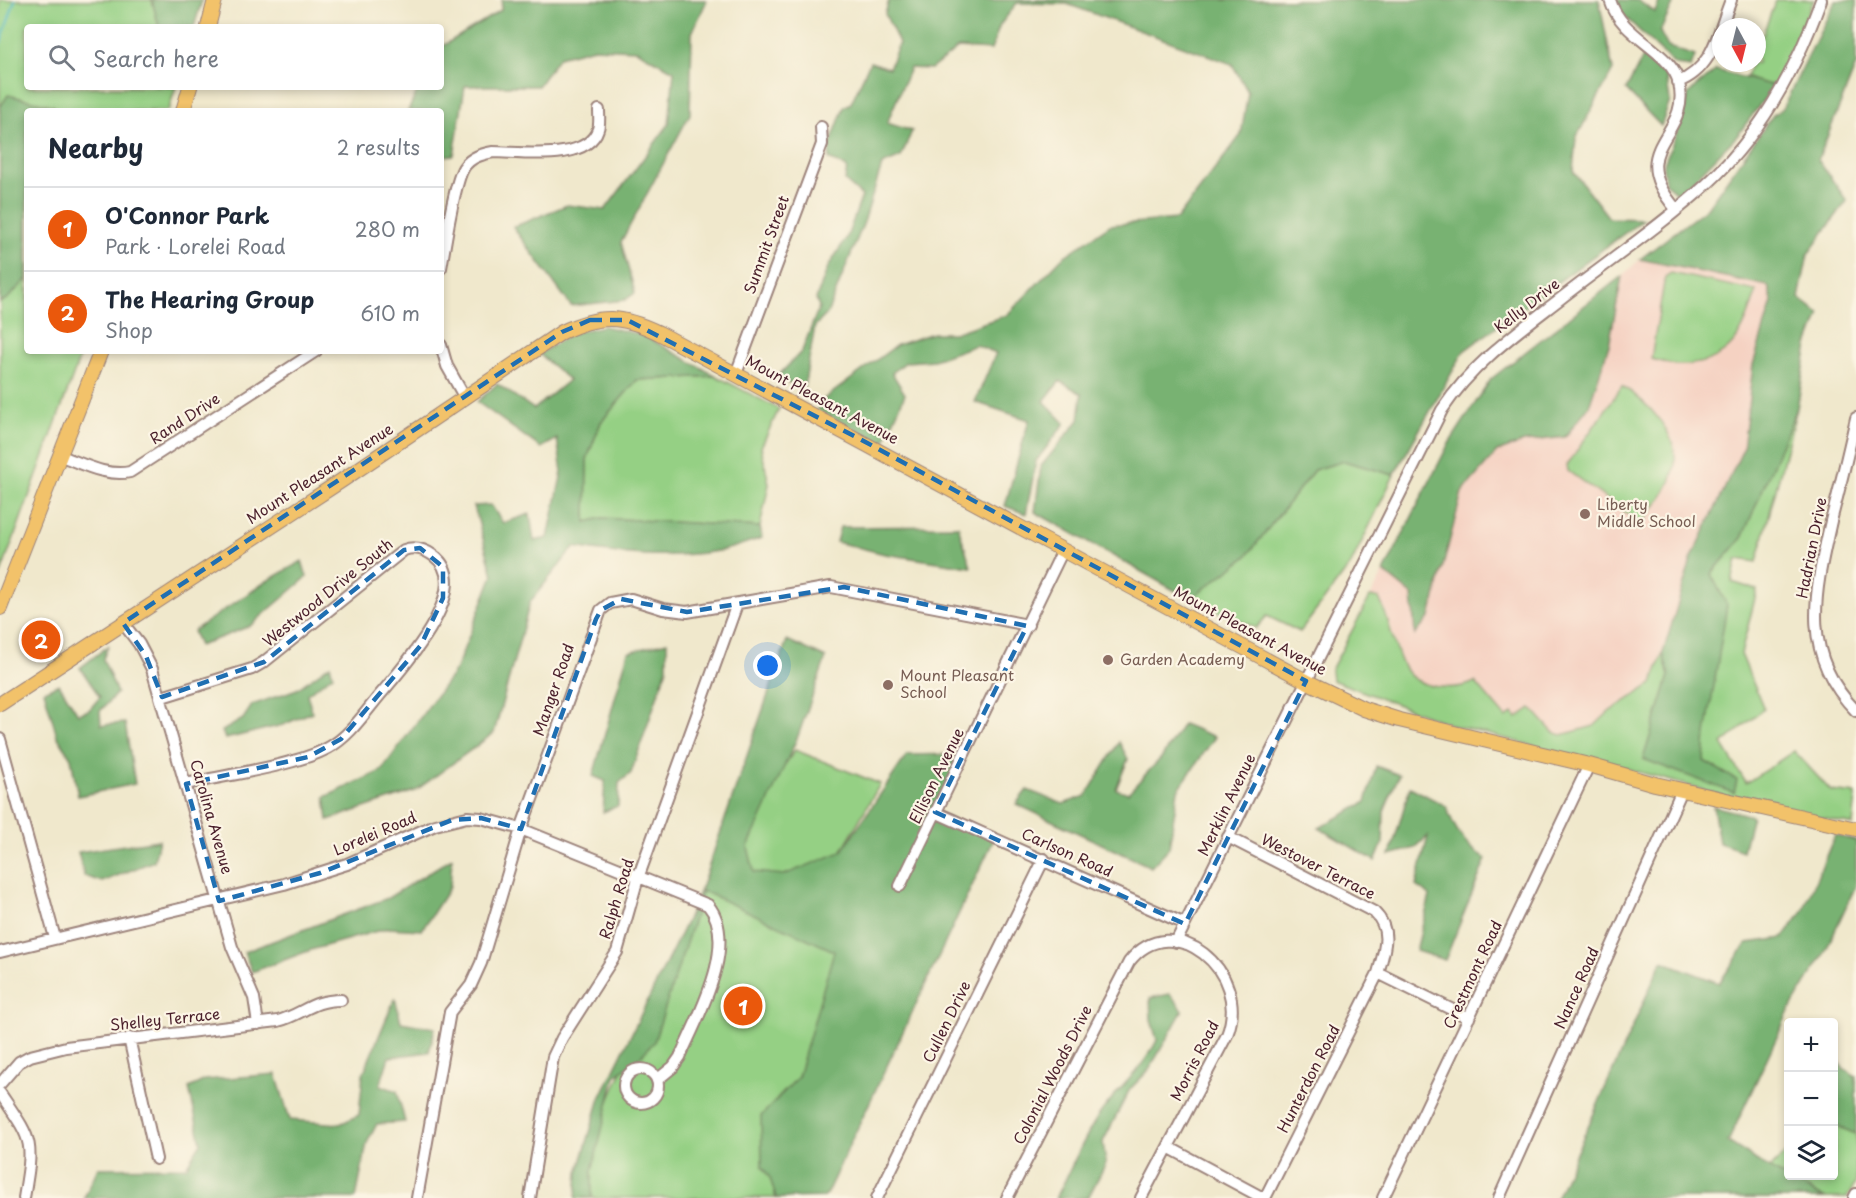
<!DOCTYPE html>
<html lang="en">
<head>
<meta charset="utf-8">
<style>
	body { margin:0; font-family:"Playpen Sans",sans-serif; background:#f6f6f7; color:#1f2937 }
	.controls { position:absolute; right:18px; bottom:18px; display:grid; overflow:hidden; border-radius:6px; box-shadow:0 3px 9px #0003 }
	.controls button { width:54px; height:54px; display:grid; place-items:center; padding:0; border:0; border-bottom:2px solid #e0e1e3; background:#fff; color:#1f2937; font:30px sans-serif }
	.compass { position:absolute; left:1712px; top:18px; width:54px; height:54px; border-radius:50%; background:#fff; box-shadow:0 3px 9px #0003; rotate:173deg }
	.you { position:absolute; left:768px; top:666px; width:21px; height:21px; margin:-15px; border:4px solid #fff; border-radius:50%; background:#1a73e8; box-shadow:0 0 0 9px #1a73e833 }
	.badge { display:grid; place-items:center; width:39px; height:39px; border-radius:50%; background:#ea580c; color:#fff; font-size:20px; font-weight:700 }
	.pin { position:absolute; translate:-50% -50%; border:3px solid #fff; box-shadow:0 2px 6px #0006 }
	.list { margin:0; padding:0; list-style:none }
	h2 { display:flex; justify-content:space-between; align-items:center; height:78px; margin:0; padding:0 24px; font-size:26px }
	h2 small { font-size:20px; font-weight:400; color:#747a83 }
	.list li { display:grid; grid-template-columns:39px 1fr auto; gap:18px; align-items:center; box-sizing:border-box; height:84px; padding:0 24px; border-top:2px solid #e0e1e3 }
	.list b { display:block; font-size:22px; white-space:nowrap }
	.list p { margin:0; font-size:20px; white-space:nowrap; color:#747a83 }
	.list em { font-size:20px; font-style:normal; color:#747a83 }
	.icon { flex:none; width:33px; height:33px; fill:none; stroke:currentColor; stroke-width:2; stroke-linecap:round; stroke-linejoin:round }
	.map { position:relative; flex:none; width:1856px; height:1198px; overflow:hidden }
	.search { position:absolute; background:#fff; box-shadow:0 3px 9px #0003; left:24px; top:24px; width:420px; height:66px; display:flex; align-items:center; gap:15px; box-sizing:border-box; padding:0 21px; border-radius:6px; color:#747a83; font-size:22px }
	.panel { position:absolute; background:#fff; box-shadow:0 3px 9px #0003; left:24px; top:108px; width:420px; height:246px; border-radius:6px }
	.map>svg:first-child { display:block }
</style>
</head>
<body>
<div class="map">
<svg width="1856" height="1198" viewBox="0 0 1856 1198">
	<rect width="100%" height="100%" fill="#fcf5e5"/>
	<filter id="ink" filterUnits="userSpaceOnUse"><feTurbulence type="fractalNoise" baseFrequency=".0167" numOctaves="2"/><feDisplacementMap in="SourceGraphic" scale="12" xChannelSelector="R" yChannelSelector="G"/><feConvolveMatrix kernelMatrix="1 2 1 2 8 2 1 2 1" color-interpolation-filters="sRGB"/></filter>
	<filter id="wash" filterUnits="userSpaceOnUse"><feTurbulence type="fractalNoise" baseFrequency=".008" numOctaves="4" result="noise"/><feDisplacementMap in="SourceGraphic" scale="24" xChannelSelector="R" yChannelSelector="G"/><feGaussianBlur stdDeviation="1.35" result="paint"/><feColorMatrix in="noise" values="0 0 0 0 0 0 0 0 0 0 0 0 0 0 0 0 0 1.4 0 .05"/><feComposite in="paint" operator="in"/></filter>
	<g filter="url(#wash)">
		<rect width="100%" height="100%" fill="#f0e8cc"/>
		<path fill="#f5d2c2" d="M 1640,259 L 1768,286 L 1772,302 L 1753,365 L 1743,450 L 1691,560 L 1652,684 L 1610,711 L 1594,726 L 1562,735 L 1553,732 L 1531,708 L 1517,718 L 1506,718 L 1475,683 L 1467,686 L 1442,688 L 1425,684 L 1405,671 L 1386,611 L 1379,598 L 1370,597 L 1384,572 L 1412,595 L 1430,617 L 1462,493 L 1497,452 L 1524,442 L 1565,437 L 1589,406 L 1609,345 L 1622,276 Z"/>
		<path fill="#95d084" stroke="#707858" stroke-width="1.5" d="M 0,0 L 152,0 L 159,27 L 27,27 L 27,87 L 176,87 L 168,111 L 27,111 L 27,351 L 82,351 L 0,576 Z
			M 1776,0 L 1814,0 L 1773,89 L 1746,77 L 1752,63 L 1757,63 L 1757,49 Z
			M 1671,273 L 1756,291 C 1745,332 1731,363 1683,365 C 1673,366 1661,361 1651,359 L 1665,277 Z
			M 716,376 L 779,409 L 761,447 L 769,484 L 760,527 L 602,518 L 586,523 L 587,459 L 601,422 L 637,380 Z
			M 1622,386 C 1646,401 1677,431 1675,463 C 1673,487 1655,506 1641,524 L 1568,471 L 1567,465 Z
			M 1797,408 L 1757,562 L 1737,559 L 1732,582 L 1757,590 L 1741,654 L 1764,709 L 1722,744 L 1746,783 L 1794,751 L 1831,791 L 1856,794 L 1853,825 L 1728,797 L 1636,771 L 1455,726 L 1332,680 L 1331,670 L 1370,597 L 1379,598 C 1390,620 1394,651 1405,669 C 1418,690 1456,691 1475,682 L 1506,718 L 1513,713 L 1517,718 L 1531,708 L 1553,732 L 1562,735 L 1594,726 L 1610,711 L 1652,684 L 1663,653 L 1669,676 L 1644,759 L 1736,780 L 1704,761 L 1711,574 L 1742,538 Z
			M 1344,461 L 1394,475 L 1351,564 L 1300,632 L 1267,616 L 1256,628 L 1190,599 L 1246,557 L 1314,470 Z
			M 795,750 L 880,784 L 841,852 L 852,940 L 787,1198 L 577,1198 L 578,1173 L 701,887 Z
			M 1834,1125 L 1856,1134 L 1856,1182 L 1847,1198 L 1824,1198 L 1770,1169 L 1788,1150 L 1788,1176 L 1834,1176 Z"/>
		<path fill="#78b272" stroke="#61684e" stroke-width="1.5" d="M 152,0 L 202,0 L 194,27 L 159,27 Z
			M 502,0 L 707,0 L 692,33 L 690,114 L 621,242 L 635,293 L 625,300 L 571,306 L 513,227 L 567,205 L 605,210 L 669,124 L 674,71 L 636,50 L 594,48 L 559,57 L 538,86 L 465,86 L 454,155 L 441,156 L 441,111 L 408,111 L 419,87 L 441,87 L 441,47 L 501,10 Z
			M 889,0 L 1599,0 L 1613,70 L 1576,138 L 1573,171 L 1609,218 L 1644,219 L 1464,351 L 1394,475 L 1344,461 L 1314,470 L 1246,557 L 1190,599 L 1035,512 L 1041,466 L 1079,420 L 1082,394 L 1060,381 L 1044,401 L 1065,423 L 1036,461 L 1026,514 L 1005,506 L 1029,420 L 975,402 L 996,353 L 976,345 L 934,360 L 906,362 L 892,373 L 905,394 L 884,443 L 817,410 L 824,399 L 897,345 L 933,333 L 954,333 L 1007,315 L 1062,258 L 1110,225 L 1177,219 L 1241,135 L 1248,92 L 1232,64 L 1067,4 L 1017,3 L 1000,25 L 991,50 L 958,48 L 931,69 L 910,68 L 887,123 L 912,131 L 901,157 L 882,165 L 864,222 L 827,314 L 815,326 L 804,388 L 776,378 L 802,351 L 819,307 L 816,299 L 828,267 L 847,237 L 862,196 L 845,181 L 847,168 L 829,159 L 830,145 L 844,107 L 851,103 L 870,62 L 889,68 L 899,43 L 885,14 Z
			M 1618,0 L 1637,0 L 1655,12 L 1660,0 L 1675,0 L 1660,32 L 1668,47 L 1695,56 L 1691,67 L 1675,65 L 1618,10 Z
			M 1836,0 L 1856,0 L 1856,65 L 1818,160 L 1847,201 L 1808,254 L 1799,298 L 1820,314 L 1808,345 L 1797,408 L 1742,538 L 1711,574 L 1727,605 L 1706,734 L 1704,761 L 1737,780 L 1734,793 L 1643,759 L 1669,676 L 1663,653 L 1691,560 L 1743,449 L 1753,365 L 1772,302 L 1768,286 L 1640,259 L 1707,208 L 1773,115 L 1782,109 Z
			M 1643,57 L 1666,76 L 1670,101 L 1661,126 L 1626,90 Z
			M 1716,70 L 1774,86 L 1737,136 L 1679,195 L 1665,183 L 1663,166 L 1679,127 L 1689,93 Z
			M 8,95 L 54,106 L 57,111 L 27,111 L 27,279 L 7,299 L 0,302 L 0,107 Z
			M 1622,276 L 1609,345 L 1589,406 L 1565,437 L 1524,442 L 1497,452 L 1462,492 L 1430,617 L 1415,635 L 1412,595 L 1384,572 L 1448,445 L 1491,379 Z
			M 603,326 L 643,335 L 716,376 L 637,380 L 601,422 L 587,459 L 586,522 L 602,518 L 760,527 L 762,538 C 748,542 733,549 718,551 C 669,559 622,555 574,547 L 530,602 L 494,733 L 415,791 L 328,820 L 325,797 L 381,771 L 456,669 L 493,575 L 474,506 L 491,505 L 503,523 L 530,514 L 534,541 L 548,538 L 562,472 L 557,439 L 541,448 L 477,402 L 497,384 L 534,409 L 569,380 L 539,354 L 572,333 Z
			M 958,526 L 971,567 L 885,554 L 836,542 L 840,527 Z
			M 302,561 L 307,577 L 250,626 L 199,646 L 193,631 L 267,581 Z
			M 787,640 L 826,658 L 798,736 L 748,847 L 754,872 L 784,875 L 841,852 L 907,755 L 964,754 L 935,812 L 994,839 L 825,1197 L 776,1198 L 770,1178 L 762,1166 L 761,1116 L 798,1077 L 834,951 L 703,891 L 654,1042 L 641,1056 L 615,1076 L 592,1171 L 592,1198 L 576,1198 L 578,1173 L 600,1098 L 697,900 Z
			M 667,642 L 667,668 L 631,773 L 619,783 L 618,806 L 603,812 L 605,781 L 593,776 L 628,652 Z
			M 108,646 L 103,659 L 117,693 L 100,711 L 101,725 L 125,723 L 135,784 L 78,796 L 71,758 L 57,736 L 44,691 L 59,684 L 78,714 L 89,710 L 100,697 L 80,668 Z
			M 330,665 L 333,675 L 307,694 L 312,712 L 283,725 L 225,739 L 222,731 L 243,719 L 252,705 L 297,689 Z
			M 1183,724 L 1215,737 L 1178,790 L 1169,848 L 1151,867 L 1016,804 L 1027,790 L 1063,804 L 1086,796 L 1119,742 L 1128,759 L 1116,789 L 1128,793 L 1162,757 Z
			M 1376,766 L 1399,775 L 1384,811 L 1383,843 L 1375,861 L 1319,828 L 1366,802 Z
			M 1410,787 L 1446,806 C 1454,829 1465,846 1486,859 L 1445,960 L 1416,951 L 1430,896 L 1416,886 L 1428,836 L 1415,848 L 1390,855 Z
			M 1713,806 L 1752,816 L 1743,851 L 1719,843 Z
			M 1835,835 L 1856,841 L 1856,885 L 1824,954 L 1790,1009 L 1728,1142 L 1770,1169 L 1824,1198 L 1556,1198 L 1662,961 L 1719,983 L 1747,943 L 1783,938 L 1803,911 Z
			M 159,840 L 154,861 L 102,882 L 84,876 L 78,852 Z
			M 452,858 L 450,887 L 422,930 L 388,928 L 311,950 L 252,972 L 244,952 L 388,898 Z
			M 1170,994 L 1183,1010 L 1149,1070 L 1130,1089 L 1103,1142 L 1106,1163 L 1088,1198 L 1056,1198 C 1070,1172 1081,1143 1097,1118 C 1115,1090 1143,1070 1157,1040 L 1151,1020 L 1150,998 Z
			M 395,998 L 401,1022 L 435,1028 L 429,1052 L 389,1057 L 380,1085 L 397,1091 L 405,1122 L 377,1124 L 367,1143 L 356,1198 L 84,1198 L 98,1168 L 186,1167 L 201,1143 L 189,1088 L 205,1080 L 276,1074 L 290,1120 L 340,1124 L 359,1115 L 363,1074 Z
			M 1834,1053 L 1843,1068 L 1856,1076 L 1856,1134 L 1834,1125 Z"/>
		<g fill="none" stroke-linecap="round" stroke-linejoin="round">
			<path stroke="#4bb6c7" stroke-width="2" d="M 0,45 L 15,0"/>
		</g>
	</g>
	<g filter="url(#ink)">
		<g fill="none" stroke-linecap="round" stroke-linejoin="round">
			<defs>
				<path id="minor" d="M 1610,0 C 1622,39 1670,49 1679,83 C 1692,137 1622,146 1676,209
					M 1678,82 C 1713,69 1718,32 1731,0
					M 441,268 C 445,246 454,182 464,167 C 471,157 482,154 493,152 C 521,152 587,163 598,129 C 600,124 599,116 599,110
					M 441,345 L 447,366 L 465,398
					M 736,374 L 822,144 L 821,127
					M 1856,418 C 1848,453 1840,487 1831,521 C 1815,592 1799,653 1856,711
					M 61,456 C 83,464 107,477 130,472 L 316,351
					M 123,623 L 139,644 L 152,669 L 232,947 L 254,998 L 258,1024
					M 162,697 L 252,669 L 264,662 L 404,550 C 415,546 424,549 434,556 C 477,587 400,671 379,696 C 364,714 349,737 328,748 C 295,766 225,775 186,784
					M 0,739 L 55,938
					M 935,812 L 1185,924
					M 1228,837 L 1374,912 C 1393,930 1384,952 1378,973 L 1265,1198
					M 900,886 L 1063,550
					M 1176,942 L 1442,410 C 1473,363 1516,333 1560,299 C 1609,261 1662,225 1707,184 C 1761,135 1797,67 1821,0
					M 0,952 L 284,884 L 347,864 L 435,825 L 467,817 L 481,818 L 521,829 L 708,905 C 740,943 697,1018 680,1057 L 673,1067 L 657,1080
					M 1378,973 L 1469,1018
					M 129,1038 L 156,1159
					M624 1086a17 17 0 1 1 34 0a17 17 0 1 1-34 0Z
					M 0,1084 L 19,1062 L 30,1056 L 66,1047 L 278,1021 C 304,1014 311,1000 341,1000
					M 0,1093 C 33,1142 34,1139 24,1198
					M 1168,1147 L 1263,1198
					M 417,1198 L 450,1012 L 471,985 L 481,963 L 521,829 L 601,610 L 610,603 L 631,599 L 663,609 L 687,612 L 831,587 L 1028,625
					M 530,1198 L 553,1057 L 562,1038 L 617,952 L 638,878 L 737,604
					M 877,1198 L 1044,859
					M 1007,1198 L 1129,962 C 1172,906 1252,971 1227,1035 L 1141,1198
					M 1383,1198 L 1589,765
					M 1499,1198 L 1682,790
					M 1854,1198 L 1856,1194"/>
				<path id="major" d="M 208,27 L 215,0
					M 183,111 L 190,87
					M 0,608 L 101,351
					M 0,704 L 341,481 L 562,332 C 600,314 622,315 659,333 L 1306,681 L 1364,709 L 1399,720 L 1589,765 L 1655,784 L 1856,829"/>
			</defs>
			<use href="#minor" stroke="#9d847c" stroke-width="14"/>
			<use href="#major" stroke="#9d847c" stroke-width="16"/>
			<use href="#minor" stroke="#fff" stroke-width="10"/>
			<use href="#major" stroke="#f2c26a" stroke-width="14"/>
		</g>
	</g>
	<path fill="none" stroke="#1f6fb2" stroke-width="4.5" stroke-dasharray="12 8" stroke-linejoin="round" d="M 590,320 L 627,320 L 860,439 L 1306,681 L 1185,924 L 935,812 L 1027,626 L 844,587 L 687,612 L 621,599 L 601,610 L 596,619 L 521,829 L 481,818 L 452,820 L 320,873 L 219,901 L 186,784 L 308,757 L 341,739 L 421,645 L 443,598 L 443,567 L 420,548 L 404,550 L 264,662 L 162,697 L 146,656 L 123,623 L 562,332 Z"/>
	<g fill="#8d6e63" stroke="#fcf5e5" stroke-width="2">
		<circle cx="1585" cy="514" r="6"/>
		<circle cx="1108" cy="660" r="6"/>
		<circle cx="888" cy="685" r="6"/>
	</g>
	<g text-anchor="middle" stroke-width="4.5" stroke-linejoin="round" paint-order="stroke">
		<g font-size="15" fill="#4a1f2b" stroke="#fcf5e5">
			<text transform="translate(767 245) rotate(-70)" y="5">Summit Street</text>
			<text transform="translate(1527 306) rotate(-38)" y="5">Kelly Drive</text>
			<text transform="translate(822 400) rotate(28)" y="5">Mount Pleasant Avenue</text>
			<text transform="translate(185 419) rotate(-33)" y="5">Rand Drive</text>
			<text transform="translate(320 474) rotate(-33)" y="5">Mount Pleasant Avenue</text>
			<text transform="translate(1812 548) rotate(-79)" y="5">Hadrian Drive</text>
			<text transform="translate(328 593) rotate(-39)" y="5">Westwood Drive South</text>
			<text transform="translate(1250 631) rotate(28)" y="5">Mount Pleasant Avenue</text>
			<text transform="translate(554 690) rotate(-71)" y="5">Manger Road</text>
			<text transform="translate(937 776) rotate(-64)" y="5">Ellison Avenue</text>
			<text transform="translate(1227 805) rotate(-64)" y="5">Merklin Avenue</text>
			<text transform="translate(211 817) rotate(74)" y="5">Carolina Avenue</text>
			<text transform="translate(375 834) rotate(-23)" y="5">Lorelei Road</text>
			<text transform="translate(1067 853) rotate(24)" y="5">Carlson Road</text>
			<text transform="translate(1318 867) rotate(27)" y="5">Westover Terrace</text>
			<text transform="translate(617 899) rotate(-73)" y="5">Ralph Road</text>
			<text transform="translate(1473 975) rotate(-65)" y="5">Crestmont Road</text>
			<text transform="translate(1577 988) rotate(-66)" y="5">Nance Road</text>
			<text transform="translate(165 1020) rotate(-6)" y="5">Shelley Terrace</text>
			<text transform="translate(947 1022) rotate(-64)" y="5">Cullen Drive</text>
			<text transform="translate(1195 1061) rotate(-63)" y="5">Morris Road</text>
			<text transform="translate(1053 1075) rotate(-63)" y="5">Colonial Woods Drive</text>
			<text transform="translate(1309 1079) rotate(-63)" y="5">Hunterdon Road</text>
		</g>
		<g font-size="15" fill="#785e54" stroke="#fcf5e5" text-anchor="start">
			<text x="1597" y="510">Liberty<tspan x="1597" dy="17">Middle School</tspan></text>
			<text x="1120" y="665">Garden Academy</text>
			<text x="900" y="681">Mount Pleasant<tspan x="900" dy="17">School</tspan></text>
		</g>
	</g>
</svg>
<div class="controls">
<button>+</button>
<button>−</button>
<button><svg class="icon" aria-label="layers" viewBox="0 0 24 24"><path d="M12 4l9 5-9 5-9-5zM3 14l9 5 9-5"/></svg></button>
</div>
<svg class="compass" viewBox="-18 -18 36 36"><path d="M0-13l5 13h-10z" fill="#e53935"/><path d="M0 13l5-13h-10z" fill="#747a83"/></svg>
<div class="you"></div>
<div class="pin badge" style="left:743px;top:1006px">1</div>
<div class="pin badge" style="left:41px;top:640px">2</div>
<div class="search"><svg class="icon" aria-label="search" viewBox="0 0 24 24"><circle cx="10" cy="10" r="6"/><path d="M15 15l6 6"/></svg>Search here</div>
<section class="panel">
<h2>Nearby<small>2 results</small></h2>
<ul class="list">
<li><span class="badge">1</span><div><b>O'Connor Park</b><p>Park · Lorelei Road</p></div><em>280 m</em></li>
<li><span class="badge">2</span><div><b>The Hearing Group</b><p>Shop</p></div><em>610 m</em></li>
</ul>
</section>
</div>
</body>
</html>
